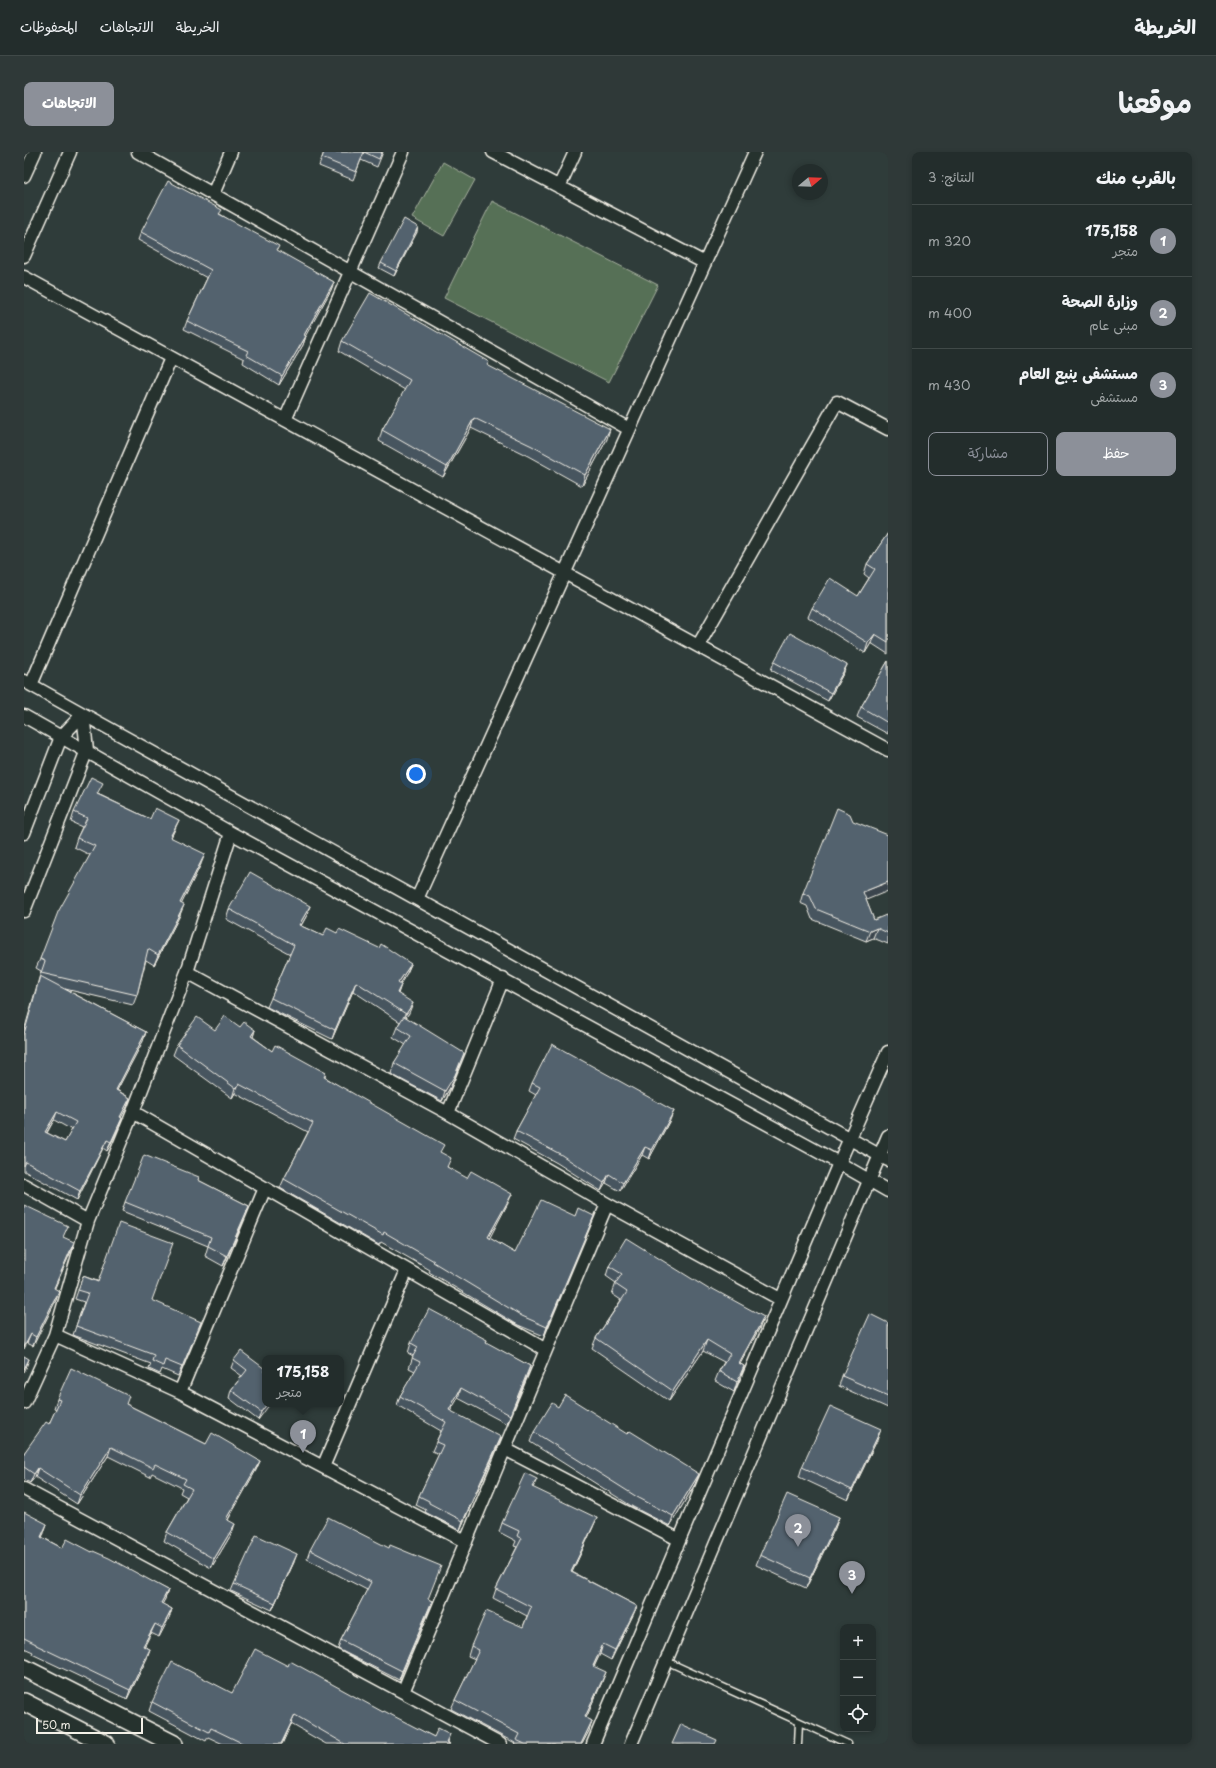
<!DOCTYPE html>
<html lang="ar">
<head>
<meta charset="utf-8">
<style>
	body { margin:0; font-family:"Playpen Sans","Playpen Sans Arabic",sans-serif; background:#2f3938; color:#f1f3f6; direction:rtl }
	.controls { position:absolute; right:12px; bottom:12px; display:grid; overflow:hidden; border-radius:8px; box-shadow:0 2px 6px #0003 }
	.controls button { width:36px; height:36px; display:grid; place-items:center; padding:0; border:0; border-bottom:1px solid #404948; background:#232d2c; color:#f1f3f6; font:20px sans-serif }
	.compass { position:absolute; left:768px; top:12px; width:36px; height:36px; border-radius:50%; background:#232d2c; box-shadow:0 2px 6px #0003; rotate:71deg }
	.scale { position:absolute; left:12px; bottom:10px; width:107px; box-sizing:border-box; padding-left:4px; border:2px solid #f4f1e8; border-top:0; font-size:11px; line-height:14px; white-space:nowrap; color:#f4f1e8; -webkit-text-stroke:3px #26332d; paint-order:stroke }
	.you { position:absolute; left:392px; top:622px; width:14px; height:14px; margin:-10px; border:3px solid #fff; border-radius:50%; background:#1a73e8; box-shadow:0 0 0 6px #1a73e833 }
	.badge { display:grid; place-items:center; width:26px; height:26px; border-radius:50%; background:#8c9099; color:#fff; font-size:13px; font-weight:700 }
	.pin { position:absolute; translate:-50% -33px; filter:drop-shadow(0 1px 2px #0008) }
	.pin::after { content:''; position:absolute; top:21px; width:14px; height:12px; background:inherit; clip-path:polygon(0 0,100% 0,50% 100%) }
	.popup { position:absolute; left:238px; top:1203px; width:82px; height:52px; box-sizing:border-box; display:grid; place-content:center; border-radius:8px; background:#232d2c; filter:drop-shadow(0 1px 3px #0005); font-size:13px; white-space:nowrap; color:#a3a8a9 }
	.popup b { font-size:15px; color:#f1f3f6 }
	.popup::after { content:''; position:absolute; left:50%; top:100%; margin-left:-8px; border:8px solid transparent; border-top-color:#232d2c }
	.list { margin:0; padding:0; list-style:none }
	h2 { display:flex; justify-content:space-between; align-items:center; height:52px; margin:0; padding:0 16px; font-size:17px }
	h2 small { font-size:13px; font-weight:400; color:#a3a8a9 }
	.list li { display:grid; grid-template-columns:26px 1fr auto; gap:12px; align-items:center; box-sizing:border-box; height:72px; padding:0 16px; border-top:1px solid #404948 }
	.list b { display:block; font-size:15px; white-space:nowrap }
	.list p { margin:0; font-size:13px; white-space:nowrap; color:#a3a8a9 }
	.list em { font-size:13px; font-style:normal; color:#a3a8a9 }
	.actions { display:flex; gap:8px; padding:12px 16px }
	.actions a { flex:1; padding:9px 0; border:1px solid #8c9099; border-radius:8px; text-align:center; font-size:14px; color:#8c9099 }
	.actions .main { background:#8c9099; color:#fff }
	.icon { flex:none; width:22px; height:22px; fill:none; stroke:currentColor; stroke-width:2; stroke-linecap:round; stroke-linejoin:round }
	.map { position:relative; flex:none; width:864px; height:1592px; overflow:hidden; direction:ltr; border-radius:8px }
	header { display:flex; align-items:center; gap:24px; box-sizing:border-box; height:56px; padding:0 20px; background:#232d2c; border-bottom:1px solid #404948 }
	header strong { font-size:19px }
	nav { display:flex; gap:22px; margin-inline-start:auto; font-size:14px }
	.intro { display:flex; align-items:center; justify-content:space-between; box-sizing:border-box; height:96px; padding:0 24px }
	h1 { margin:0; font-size:28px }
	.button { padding:10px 18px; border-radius:8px; background:#8c9099; color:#fff; font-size:14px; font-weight:700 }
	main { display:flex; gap:24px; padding:0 24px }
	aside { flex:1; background:#232d2c; border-radius:8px; box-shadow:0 2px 6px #0003 }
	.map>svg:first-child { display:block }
</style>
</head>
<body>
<header>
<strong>الخريطة</strong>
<nav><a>الخريطة</a><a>الاتجاهات</a><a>المحفوظات</a></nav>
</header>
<div class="intro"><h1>موقعنا</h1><a class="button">الاتجاهات</a></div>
<main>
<aside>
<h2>بالقرب منك<small>النتائج: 3</small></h2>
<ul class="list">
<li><span class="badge">1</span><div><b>175,158</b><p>متجر</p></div><em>320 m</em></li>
<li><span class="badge">2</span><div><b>وزارة الصحة</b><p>مبنى عام</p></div><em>400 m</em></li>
<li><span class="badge">3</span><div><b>مستشفى ينبع العام</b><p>مستشفى</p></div><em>430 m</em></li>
</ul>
<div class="actions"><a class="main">حفظ</a><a>مشاركة</a></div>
</aside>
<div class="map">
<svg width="864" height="1592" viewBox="0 0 864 1592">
	<rect width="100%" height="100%" fill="#2f3c3a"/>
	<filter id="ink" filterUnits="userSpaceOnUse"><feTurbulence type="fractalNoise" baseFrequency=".025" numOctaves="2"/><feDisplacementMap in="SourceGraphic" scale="8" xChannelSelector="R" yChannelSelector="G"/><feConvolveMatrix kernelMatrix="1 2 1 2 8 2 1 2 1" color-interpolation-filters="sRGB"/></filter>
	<g filter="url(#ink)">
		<path fill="#577056" stroke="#a6b09f" d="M 419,10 L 451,28 L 420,84 L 388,66 Z
			M 468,49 L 634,133 L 585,230 L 420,146 Z"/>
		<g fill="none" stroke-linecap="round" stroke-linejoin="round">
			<defs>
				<path id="service" d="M 642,1509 L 824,1592
					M 774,1592 L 775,1570"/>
				<path id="minor" d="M 114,0 L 605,277
					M 469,0 L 681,111
					M 0,24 L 11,0
					M 535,35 L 551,0
					M 189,42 L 207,0
					M 0,104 L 46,0
					M 0,125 L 864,598
					M 261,268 L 379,0
					M 674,494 L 813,250 L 864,277
					M 0,529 L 59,562 L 63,598 L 0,759
					M 7,533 L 147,206
					M 0,564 L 207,681 L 815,1011 L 569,1592
					M 0,681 L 37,585 L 59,562 L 864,1008
					M 393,747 L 731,0
					M 163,820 L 424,961 L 583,1052 L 756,1147
					M 864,900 L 815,1011 L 864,1039
					M 109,960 L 522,1198
					M 424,961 L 479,827
					M 0,1033 L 64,1069
					M 31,1183 L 156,1240 L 442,1390
					M 156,1240 L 241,1036
					M 0,1251 L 31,1183 L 64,1069 L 109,960 L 163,820 L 207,681
					M 481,1297 L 654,1387
					M 299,1315 L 383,1118
					M 0,1337 L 476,1592
					M 379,1540 L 583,1052
					M 607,1592 L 864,984"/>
				<path id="secondary" d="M 0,1516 L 150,1592
					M 0,1550 L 82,1592"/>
			</defs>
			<use href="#service" stroke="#f4f1e8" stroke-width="9"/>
			<use href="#minor" stroke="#f4f1e8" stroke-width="15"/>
			<use href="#secondary" stroke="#f4f1e8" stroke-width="20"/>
			<use href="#service" stroke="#26332d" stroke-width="6"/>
			<use href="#minor" stroke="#26332d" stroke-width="12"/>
			<use href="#secondary" stroke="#26332d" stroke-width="17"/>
		</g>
		<path fill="#47545f" stroke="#f4f1e8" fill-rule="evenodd" d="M 300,0 L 359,0 L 353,15 L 337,8 L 329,28 L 295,14 Z
			M 196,62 L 253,99 L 310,130 L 307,138 L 281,184 L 282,184 L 279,193 L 255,233 L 219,211 L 220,207 L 160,177 L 163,169 L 183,126 L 114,88 L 117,80 Z
			M 393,80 L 370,124 L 355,116 L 357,111 Z
			M 318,189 L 464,214 L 583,287 L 558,334 L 504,304 L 447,276 L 419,325 L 355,289 L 358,278 L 381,238 L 315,199 Z
			M 864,381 L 864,502 L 847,491 L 841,501 L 784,465 L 788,456 L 834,444 L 845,426 L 840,422 L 843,412 Z
			M 864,509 L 864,582 L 833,565 L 837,555 Z
			M 750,510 L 820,520 L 804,549 L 747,518 Z
			M 74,642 L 126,667 L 151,677 L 147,685 L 177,712 L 157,752 L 156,763 L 130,813 L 122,808 L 113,843 L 109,853 L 41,837 L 122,880 L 119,889 L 93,938 L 106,946 L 103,955 L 97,965 L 98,966 L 95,975 L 83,999 L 79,996 L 53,1048 L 0,1019 L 0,879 L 17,819 L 12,816 L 16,807 L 66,703 L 50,695 L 53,686 L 58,675 L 47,670 L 50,660 ZM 30,968 L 48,978 L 41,990 L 23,981 Z
			M 779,741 L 842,748 L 850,768 L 864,768 L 864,792 L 849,786 L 842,789 L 788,767 L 783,754 L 776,751 Z
			M 205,757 L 283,763 L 277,774 L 299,784 L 313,781 L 387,812 L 383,821 L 376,832 L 374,842 L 385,861 L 382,865 L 436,912 L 427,934 L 418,949 L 367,922 L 370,911 L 382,893 L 369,885 L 373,875 L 376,870 L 329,839 L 308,887 L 243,855 L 247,846 L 266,802 L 202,767 Z
			M 216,875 L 231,878 L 229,885 L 248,899 L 302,921 L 301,925 L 417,1001 L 424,1016 L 484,1051 L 465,1086 L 491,1101 L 566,1073 L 520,1184 L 494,1173 L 405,1120 L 406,1118 L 357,1090 L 355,1093 L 256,1036 L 260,1027 L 284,980 L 211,941 L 208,946 L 149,903 L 153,893 L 191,878 Z
			M 508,931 L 646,968 L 625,1007 L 618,1003 L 596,1039 L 582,1031 L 577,1039 L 533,1011 L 489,987 L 492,979 L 512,943 L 505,939 Z
			M 174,1028 L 225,1054 L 222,1063 L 199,1114 L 181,1104 L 184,1094 L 98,1059 L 101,1050 Z
			M 40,1086 L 47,1099 L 30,1137 L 35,1139 L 32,1148 L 9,1194 L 3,1191 Z
			M 585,1114 L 736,1175 L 716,1212 L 720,1214 L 710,1240 L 691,1229 L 695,1219 L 700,1210 L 679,1199 L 645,1249 L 568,1196 L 572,1186 L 597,1148 L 588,1142 L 592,1131 L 582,1124 Z
			M 59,1124 L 128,1148 L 173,1179 L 154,1224 L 138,1217 L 136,1222 L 125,1217 L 127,1212 L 49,1183 L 60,1150 L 51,1147 Z
			M 864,1171 L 864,1256 L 815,1234 L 818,1224 Z
			M 463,1188 L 462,1191 L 506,1214 L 483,1272 L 434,1246 L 426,1259 L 473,1295 L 436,1378 L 401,1360 L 402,1358 L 392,1353 L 395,1344 L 415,1302 L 408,1299 L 412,1290 L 417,1279 L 373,1253 L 376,1244 L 391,1219 L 385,1216 L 389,1204 L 384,1201 L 387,1191 Z
			M 210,1208 L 241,1217 L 241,1252 L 234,1268 L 205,1246 L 207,1238 L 218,1224 L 207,1216 Z
			M 33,1247 L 102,1252 L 182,1292 L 236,1309 L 232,1318 L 204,1368 L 208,1381 L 187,1416 L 140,1389 L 143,1380 L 163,1345 L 156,1341 L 158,1336 L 128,1321 L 126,1325 L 84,1304 L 53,1352 L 11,1325 L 6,1331 L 0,1327 L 0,1301 L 25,1272 L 32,1257 L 30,1256 Z
			M 534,1255 L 671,1332 L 646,1374 L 609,1355 L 506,1290 L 510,1280 Z
			M 857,1277 L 853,1288 L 824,1348 L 775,1325 L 778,1315 Z
			M 513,1327 L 509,1336 L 569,1375 L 548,1420 L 613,1454 L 609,1463 L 587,1508 L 576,1502 L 570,1515 L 578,1530 L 562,1566 L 568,1569 L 565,1579 L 558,1592 L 490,1592 L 491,1591 L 427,1557 L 431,1548 L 451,1507 L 444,1504 L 447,1494 L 499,1475 L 503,1464 L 469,1446 L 472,1437 L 493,1395 L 490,1394 L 492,1389 L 475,1380 L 478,1371 Z
			M 0,1360 L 20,1381 L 18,1385 L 38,1396 L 68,1400 L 144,1438 L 141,1447 L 138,1452 L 148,1457 L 145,1466 L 135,1485 L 127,1481 L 120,1495 L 123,1506 L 103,1547 L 8,1502 L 9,1500 L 0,1496 Z
			M 815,1365 L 811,1376 L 782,1436 L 732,1413 L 736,1403 Z
			M 286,1398 L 408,1449 L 375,1528 L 314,1497 L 317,1488 L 343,1438 L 283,1407 Z
			M 270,1410 L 248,1458 L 207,1439 L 210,1432 Z
			M 264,1514 L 410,1585 L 426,1582 L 423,1590 L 426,1592 L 302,1592 L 267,1572 L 258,1592 L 199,1592 L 184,1585 L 182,1589 L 125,1559 L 128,1550 L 208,1541 Z"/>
		<path fill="#3a454d" stroke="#f4f1e8" d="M 394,75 L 393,80 L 370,124 L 372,119 Z
			M 310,130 L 307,138 L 277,192 L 280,183 Z
			M 282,184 L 279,193 L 255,233 L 258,224 Z
			M 450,266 L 447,276 L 419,325 L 423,315 Z
			M 586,277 L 583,287 L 558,334 L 561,323 Z
			M 851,482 L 847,491 L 841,501 L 844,491 Z
			M 823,513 L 820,520 L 804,549 L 807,541 Z
			M 155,668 L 151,677 L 143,694 L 146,685 Z
			M 181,702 L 177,712 L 153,761 L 156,751 Z
			M 864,730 L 864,739 L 835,751 L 839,740 Z
			M 160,753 L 156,763 L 130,813 L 134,803 Z
			M 286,754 L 283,763 L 272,782 L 275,773 Z
			M 853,776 L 849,786 L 842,789 L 846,779 Z
			M 387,812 L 383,821 L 371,840 L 374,831 Z
			M 332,830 L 329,839 L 308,887 L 311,878 Z
			M 377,833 L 374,842 L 373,841 Z
			M 389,851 L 385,861 L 378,871 L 382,862 Z
			M 231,878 L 228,888 L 227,884 Z
			M 122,880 L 119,889 L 89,946 L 92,938 Z
			M 440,901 L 427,934 L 418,949 L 421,939 Z
			M 215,932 L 211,941 L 208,946 L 211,936 Z
			M 106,946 L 103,955 L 93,973 L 96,965 Z
			M 650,959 L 646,968 L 625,1007 L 628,998 Z
			M 33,960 L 30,968 L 18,988 L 21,980 Z
			M 98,966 L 95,975 L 83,999 L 87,990 Z
			M 83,988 L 53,1048 L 56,1039 Z
			M 621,995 L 618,1003 L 596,1039 L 599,1031 Z
			M 585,1022 L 582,1031 L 577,1039 L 580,1031 Z
			M 488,1042 L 484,1051 L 461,1095 L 464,1085 Z
			M 225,1054 L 222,1063 L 199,1114 L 203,1104 Z
			M 570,1064 L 566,1073 L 520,1184 L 523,1175 Z
			M 50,1090 L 47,1099 L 27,1145 L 30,1136 Z
			M 35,1139 L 32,1148 L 9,1194 L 12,1185 Z
			M 740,1165 L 736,1175 L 711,1221 L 715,1211 Z
			M 7,1182 L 3,1191 L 0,1197 L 0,1195 Z
			M 683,1188 L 679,1199 L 645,1249 L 649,1239 Z
			M 5,1207 L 2,1216 L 0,1220 L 0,1217 Z
			M 506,1214 L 503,1224 L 483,1272 L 486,1263 Z
			M 720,1214 L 717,1224 L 710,1240 L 713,1230 Z
			M 437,1236 L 434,1246 L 421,1268 L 425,1258 Z
			M 243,1252 L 246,1252 L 234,1268 L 237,1260 Z
			M 857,1277 L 853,1288 L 824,1348 L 828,1338 Z
			M 477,1285 L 473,1295 L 436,1378 L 439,1369 Z
			M 87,1295 L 84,1304 L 53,1352 L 56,1343 Z
			M 236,1309 L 232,1318 L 199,1376 L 202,1367 Z
			M 14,1316 L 11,1325 L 6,1331 L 10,1322 Z
			M 675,1322 L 671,1332 L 646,1374 L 649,1364 Z
			M 815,1365 L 811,1376 L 782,1436 L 786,1426 Z
			M 573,1366 L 569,1375 L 544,1429 L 547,1420 Z
			M 23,1372 L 20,1381 L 13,1394 L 17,1385 Z
			M 211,1372 L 208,1381 L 187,1416 L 190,1407 Z
			M 273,1402 L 270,1410 L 248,1458 L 251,1451 Z
			M 144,1438 L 141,1447 L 134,1460 L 137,1451 Z
			M 408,1449 L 405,1458 L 375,1528 L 378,1519 Z
			M 613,1454 L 609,1463 L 587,1508 L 591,1498 Z
			M 148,1457 L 145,1466 L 135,1485 L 138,1476 Z
			M 131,1472 L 127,1481 L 116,1503 L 119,1494 Z
			M 579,1492 L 576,1502 L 565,1524 L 569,1514 Z
			M 126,1497 L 123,1506 L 103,1547 L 106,1538 Z
			M 582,1520 L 578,1530 L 558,1575 L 561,1565 Z
			M 271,1563 L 267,1572 L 258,1592 L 257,1592 Z
			M 568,1569 L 565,1579 L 558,1592 L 557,1592 Z"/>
		<path fill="#53626e" stroke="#f4f1e8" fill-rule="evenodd" d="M 300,0 L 358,0 L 355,7 L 340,0 L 332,20 L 298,6 Z
			M 144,29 L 198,58 L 195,62 L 255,94 L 253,98 L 310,130 L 280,183 L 282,184 L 258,224 L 222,203 L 224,199 L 163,169 L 187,118 L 117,80 Z
			M 380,67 L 394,75 L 372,119 L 357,111 Z
			M 346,141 L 465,210 L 463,213 L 586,277 L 561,323 L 508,294 L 450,266 L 423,315 L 358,278 L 386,228 L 318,189 Z
			M 864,381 L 864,490 L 851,482 L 844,491 L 788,456 L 806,426 L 834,444 L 851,417 L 843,412 Z
			M 766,481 L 823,513 L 807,541 L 750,510 Z
			M 864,509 L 864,571 L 837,555 Z
			M 67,625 L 79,631 L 73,642 L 126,667 L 131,656 L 155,668 L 146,685 L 181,702 L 156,751 L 160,753 L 134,803 L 124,797 L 113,843 L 17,821 L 21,809 L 16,807 L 34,760 L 71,694 L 53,686 L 63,666 L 50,660 Z
			M 813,656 L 826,662 L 829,669 L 864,683 L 864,730 L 839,740 L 850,768 L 862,763 L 864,768 L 864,781 L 853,776 L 846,779 L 792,757 L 786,744 L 779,741 Z
			M 226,720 L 286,754 L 275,773 L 299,784 L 303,776 L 313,781 L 315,777 L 355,796 L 357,792 L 387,812 L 374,831 L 377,833 L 373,841 L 389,851 L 382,862 L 332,830 L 311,878 L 247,846 L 270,793 L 205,757 Z
			M 16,824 L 122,880 L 92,938 L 106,946 L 96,965 L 98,966 L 87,990 L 83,988 L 56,1039 L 2,1010 L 0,1014 L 0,882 ZM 33,960 L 52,970 L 41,990 L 21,980 Z
			M 201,864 L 216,875 L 220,870 L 231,878 L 227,884 L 248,899 L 251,893 L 302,921 L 300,925 L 420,993 L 416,1000 L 427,1006 L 423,1015 L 443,1026 L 447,1019 L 488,1042 L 464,1085 L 491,1101 L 517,1048 L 551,1064 L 554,1056 L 570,1064 L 523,1175 L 498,1164 L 409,1110 L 410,1109 L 360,1080 L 359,1083 L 260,1027 L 289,971 L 215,932 L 211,936 L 153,893 L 173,865 L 191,878 Z
			M 380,864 L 440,901 L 431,923 L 421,939 L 370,911 L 387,884 L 373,875 Z
			M 528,892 L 650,959 L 628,998 L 621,995 L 599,1031 L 585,1022 L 580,1031 L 536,1002 L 492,979 L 516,935 L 508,931 Z
			M 120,1003 L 175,1025 L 174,1028 L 225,1054 L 203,1104 L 184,1094 L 187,1085 L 101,1050 Z
			M 0,1053 L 44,1074 L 39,1085 L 50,1090 L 30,1136 L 35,1139 L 12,1185 L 7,1182 L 0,1195 Z
			M 95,1071 L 149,1091 L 128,1148 L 177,1170 L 158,1215 L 141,1208 L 139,1214 L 128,1209 L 130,1203 L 52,1174 L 64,1141 L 54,1138 L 59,1124 L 74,1130 Z
			M 602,1086 L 686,1138 L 687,1136 L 740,1165 L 715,1211 L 720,1214 L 713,1230 L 695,1219 L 706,1202 L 683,1188 L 649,1239 L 572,1186 L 603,1140 L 591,1132 L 598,1122 L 585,1114 Z
			M 405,1157 L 463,1188 L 462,1190 L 506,1214 L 486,1263 L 437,1236 L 425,1258 L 477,1285 L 439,1369 L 405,1351 L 405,1349 L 395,1344 L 419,1293 L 412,1290 L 422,1270 L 376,1244 L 396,1210 L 388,1206 L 394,1195 L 387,1191 Z
			M 846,1162 L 864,1171 L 864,1244 L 818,1224 Z
			M 217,1199 L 241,1217 L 241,1252 L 243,1252 L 237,1260 L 207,1238 L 223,1218 L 210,1208 Z
			M 0,1204 L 5,1207 L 0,1217 Z
			M 47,1216 L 105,1244 L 102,1252 L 182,1292 L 188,1281 L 236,1309 L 202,1367 L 211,1372 L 190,1407 L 143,1380 L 168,1337 L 159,1332 L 162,1327 L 131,1312 L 129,1316 L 87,1295 L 56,1343 L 14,1316 L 10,1322 L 0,1315 L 0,1301 L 22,1270 L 25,1272 L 36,1248 L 33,1247 Z
			M 541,1243 L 603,1282 L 606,1279 L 675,1322 L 649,1364 L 613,1345 L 510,1280 L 528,1251 L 534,1255 Z
			M 806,1254 L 857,1277 L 828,1338 L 778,1315 Z
			M 501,1321 L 513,1327 L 508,1335 L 573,1366 L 547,1420 L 613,1454 L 591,1498 L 579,1492 L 569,1514 L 582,1520 L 561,1565 L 568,1569 L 557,1592 L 501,1592 L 492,1588 L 495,1582 L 431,1548 L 455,1498 L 447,1494 L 462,1459 L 499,1475 L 507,1455 L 472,1437 L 498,1386 L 493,1384 L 495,1379 L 478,1371 Z
			M 763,1342 L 815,1365 L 786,1426 L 736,1403 Z
			M 0,1360 L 23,1372 L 17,1385 L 38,1396 L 43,1387 L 68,1400 L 69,1399 L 85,1406 L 144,1438 L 137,1451 L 148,1457 L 138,1476 L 131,1472 L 119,1494 L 126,1497 L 106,1538 L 12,1493 L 12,1492 L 0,1486 Z
			M 304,1365 L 365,1396 L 366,1393 L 417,1414 L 404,1447 L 408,1449 L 378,1519 L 317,1488 L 347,1430 L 286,1398 Z
			M 232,1383 L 273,1402 L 251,1451 L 210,1432 Z
			M 231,1497 L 264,1514 L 266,1509 L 359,1560 L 360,1559 L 410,1585 L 414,1576 L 426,1582 L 422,1590 L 426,1592 L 321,1592 L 271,1563 L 257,1592 L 220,1592 L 187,1576 L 185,1580 L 128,1550 L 148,1510 L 208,1541 Z
			M 657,1572 L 693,1588 L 691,1592 L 648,1592 Z"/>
	</g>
</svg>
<div class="controls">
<button>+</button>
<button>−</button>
<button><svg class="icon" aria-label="locate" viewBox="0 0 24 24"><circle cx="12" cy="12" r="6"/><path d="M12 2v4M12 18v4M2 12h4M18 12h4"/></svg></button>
</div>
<svg class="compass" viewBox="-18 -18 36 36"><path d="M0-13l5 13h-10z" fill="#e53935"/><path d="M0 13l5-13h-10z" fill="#a3a8a9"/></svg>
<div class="scale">50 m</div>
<div class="you"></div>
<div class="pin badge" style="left:279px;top:1301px">1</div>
<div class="popup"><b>175,158</b>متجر</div>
<div class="pin badge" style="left:774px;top:1395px">2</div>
<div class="pin badge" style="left:828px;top:1442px">3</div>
</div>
</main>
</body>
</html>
